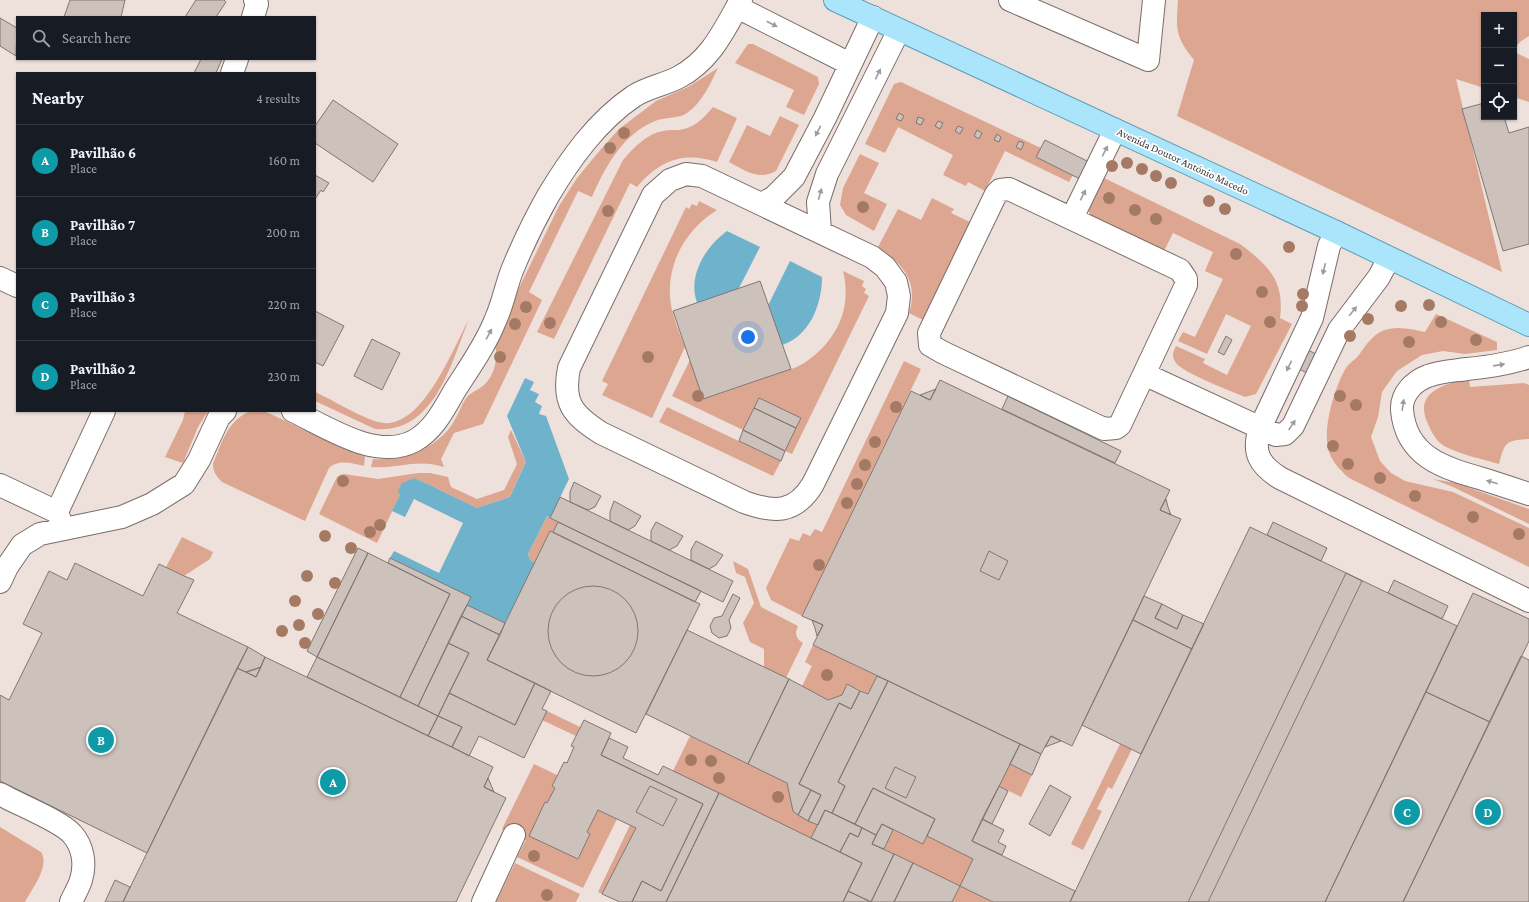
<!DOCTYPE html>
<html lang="en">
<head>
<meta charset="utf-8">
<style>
	body { margin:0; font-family:"Crimson Pro",serif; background:#242831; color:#f1f3f6 }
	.controls { position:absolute; right:12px; top:12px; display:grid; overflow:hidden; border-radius:0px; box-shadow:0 1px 3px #0004 }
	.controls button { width:36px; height:36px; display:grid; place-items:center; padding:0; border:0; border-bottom:1px solid #363941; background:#171b24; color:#f1f3f6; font:20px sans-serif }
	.you { position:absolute; left:748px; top:337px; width:14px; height:14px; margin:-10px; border:3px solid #fff; border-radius:50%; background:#1a73e8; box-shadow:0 0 0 6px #1a73e833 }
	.badge { display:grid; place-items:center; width:26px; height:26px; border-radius:50%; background:#ea580c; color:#fff; font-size:13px; font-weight:700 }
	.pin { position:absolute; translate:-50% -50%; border:2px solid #fff; box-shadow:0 1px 4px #0006 }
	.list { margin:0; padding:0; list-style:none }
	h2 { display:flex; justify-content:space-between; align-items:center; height:52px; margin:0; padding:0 16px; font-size:17px }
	h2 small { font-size:13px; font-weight:400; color:#9ea1a6 }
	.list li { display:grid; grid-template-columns:26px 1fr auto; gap:12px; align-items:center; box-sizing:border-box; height:72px; padding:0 16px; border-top:1px solid #363941 }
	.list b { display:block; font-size:15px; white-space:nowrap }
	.list p { margin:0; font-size:13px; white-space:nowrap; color:#9ea1a6 }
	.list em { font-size:13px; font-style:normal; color:#9ea1a6 }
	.icon { flex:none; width:22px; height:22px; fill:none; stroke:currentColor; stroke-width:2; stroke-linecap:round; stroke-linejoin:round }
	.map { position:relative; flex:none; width:1529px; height:902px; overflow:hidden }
	.search { position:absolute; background:#171b24; box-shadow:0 1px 3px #0004; left:16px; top:16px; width:300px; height:44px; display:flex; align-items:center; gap:10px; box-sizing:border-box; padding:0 14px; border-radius:0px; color:#9ea1a6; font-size:15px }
	.panel { position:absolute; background:#171b24; box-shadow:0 1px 3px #0004; left:16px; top:72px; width:300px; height:340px; border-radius:0px }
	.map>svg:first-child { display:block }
</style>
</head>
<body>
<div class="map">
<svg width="1529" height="902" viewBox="0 0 1529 902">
	<rect width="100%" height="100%" fill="#eee1dc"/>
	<path fill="#dda690" d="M 1178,0 L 1529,0 L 1529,36 L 1520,42 L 1514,49 L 1514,15 L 1484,15 L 1484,88 L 1456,79 L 1502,272 L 1177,116 L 1194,60 C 1175,36 1176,30 1178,0 Z
		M 748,44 L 753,44 L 818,77 L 819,84 L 804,115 L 786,107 L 794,90 L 735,63 Z
		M 1514,52 L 1529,59 L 1529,102 L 1514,97 Z
		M 718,68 C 710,84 702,103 687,113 C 679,119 664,117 655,121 C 623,134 605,167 592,197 L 578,191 L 529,292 L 542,300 L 483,424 L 454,433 L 441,459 L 444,467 C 416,458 399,469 371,467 L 373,459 C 404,461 436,449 453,423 C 458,415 461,406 466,398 C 470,393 478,390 484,385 C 495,375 500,354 493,341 L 559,206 L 577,178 L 601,149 L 619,129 L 656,101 L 688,87 Z
		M 901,82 L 1041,148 L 1073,175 L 1069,182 L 1005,151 L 985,191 L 968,182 L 966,186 L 943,175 L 953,155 L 898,127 L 885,153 L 865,144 L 894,84 Z
		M 713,107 L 737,118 L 717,162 C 683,151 660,160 637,187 L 630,183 L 554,339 L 537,332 L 623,160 C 634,148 646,134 663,131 C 670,129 677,131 684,129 C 697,126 705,116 713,107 Z
		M 780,116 L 799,125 L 776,171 C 759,181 744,170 729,162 L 747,125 L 770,136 Z
		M 860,154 L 879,163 L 864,193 L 887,204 L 874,231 L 846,215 L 840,205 L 843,188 Z
		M 1098,175 L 1240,244 C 1268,265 1285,281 1280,318 L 1292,324 L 1256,394 L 1245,397 C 1231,391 1183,373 1176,363 C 1171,356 1173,352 1176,346 L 1205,359 L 1203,363 L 1227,375 L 1251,326 L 1226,314 L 1207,354 L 1178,341 L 1183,332 L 1195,337 L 1223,279 L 1205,271 L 1213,252 L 1173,233 L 1164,251 L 1092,218 L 1086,206 Z
		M 932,198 L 954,209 L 951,213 L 970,222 L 923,320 L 909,313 C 919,282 903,264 878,247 L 898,209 L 921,220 Z
		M 699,201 L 717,210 C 687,229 668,260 670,297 C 671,314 679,331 685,347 L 652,418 L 602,395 L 608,384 L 602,381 L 686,207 L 689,209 L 692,204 L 697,206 Z
		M 843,271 L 864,281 L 862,286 L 866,289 L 864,293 L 869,296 L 792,454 L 785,451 L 801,418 L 759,398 L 743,430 L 672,396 L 690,360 L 703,399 C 727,391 750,383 773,375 C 784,371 798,368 807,361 C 838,339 852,307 843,271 Z
		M 1436,314 L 1497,342 L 1497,350 L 1465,354 L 1443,351 L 1422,355 L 1397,371 L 1382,392 L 1378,417 L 1371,437 L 1380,461 L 1391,473 L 1405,481 L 1453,492 L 1529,528 L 1529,567 L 1349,478 C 1339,469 1331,461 1328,448 C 1323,427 1335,386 1346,368 C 1349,363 1355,360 1359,355 C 1365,346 1372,336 1382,331 C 1395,325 1412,329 1425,332 Z
		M 469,319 C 451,363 435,434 375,429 L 315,401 L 315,392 C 333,400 360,417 378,422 C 421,434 453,348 469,319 Z
		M 904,361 L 921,369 L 802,616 L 771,600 L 766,588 L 790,538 L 799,541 L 803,533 L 810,536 L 815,529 L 822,532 Z
		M 1469,379 L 1470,387 L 1524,383 L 1529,385 L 1529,439 C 1505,440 1505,442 1499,464 C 1482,459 1462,455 1446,447 C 1438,443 1432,434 1429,426 C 1412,393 1442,384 1469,379 Z
		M 667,407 L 781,461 L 773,476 L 659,422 Z
		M 185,411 L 208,411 L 198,427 L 183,463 L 165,457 L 183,420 Z
		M 252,411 L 263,411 L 273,415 L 339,447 L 365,456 L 364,466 C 352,463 338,459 329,468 L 305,521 L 222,482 C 217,477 213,472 213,464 C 221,444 229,417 252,411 Z
		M 511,430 L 526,462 L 510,497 L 477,508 L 415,478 L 400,495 L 377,543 L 319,514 L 337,477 L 340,475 L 344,474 L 378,479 L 418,473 L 430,473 L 448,477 L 451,487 L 477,499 L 504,490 L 517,464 L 508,437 Z
		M 1433,479 L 1456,483 L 1529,509 L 1529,524 L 1453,487 Z
		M 547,516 L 558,522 L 553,532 L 550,531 L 535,563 L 530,560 L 528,554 Z
		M 182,537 L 213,552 L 210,559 L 184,576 L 166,567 Z
		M 733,561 L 748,569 L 761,607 L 798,626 C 795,633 795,638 803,643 L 786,678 L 764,667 L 764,649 L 750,642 L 743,623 L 754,603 L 745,577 L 736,573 Z
		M 813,645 L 877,676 L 868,694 L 847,684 L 842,695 L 828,700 L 802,686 L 812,666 L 805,662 Z
		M 547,711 L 580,727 L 576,736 L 542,720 Z
		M 690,736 L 787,783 L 793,811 L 818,825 L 811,838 L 673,771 Z
		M 1120,744 L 1132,749 L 1112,789 L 1108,787 L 1097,809 L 1102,811 L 1083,850 L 1071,844 Z
		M 534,764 L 557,775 L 552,786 L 555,788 L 547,803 L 545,802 L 529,836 L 578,859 L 590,834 L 587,832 L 598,810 L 617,819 L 583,888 L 517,857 L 526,840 L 502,829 Z
		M 1010,764 L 1032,775 L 1021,797 L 999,786 Z
		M 630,825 L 636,828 L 602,894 L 598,892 Z
		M 0,827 L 41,852 C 50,866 32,889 25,902 L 0,902 Z
		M 893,830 L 923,844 L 927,836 L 973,859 L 960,886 L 993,902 L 952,902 L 960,886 L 884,849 Z
		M 515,863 L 580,894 L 576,902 L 496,902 Z"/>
	<path fill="#6eb2cb" d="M 727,231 L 760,247 L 716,333 C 711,325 704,316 699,307 C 685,279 705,247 727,231 Z
		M 790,261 L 822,277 C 822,305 809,339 778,346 C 768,348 757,347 747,348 Z
		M 525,378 L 534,382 L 530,390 L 539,394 L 535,402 L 542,406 L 539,414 L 546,416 L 569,479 L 550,518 L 547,516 L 528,554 L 530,560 L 535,563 L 505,623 L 467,605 L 470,597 L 390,558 L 394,551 L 439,573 L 463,523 L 414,499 L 405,517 L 392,511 L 400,495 L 398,491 L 402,483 L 415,478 L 477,508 L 510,497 L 526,462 L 507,416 Z"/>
	<path fill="#cdc1bc" stroke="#817671" d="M 70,0 L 125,0 L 121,17 L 64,17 Z
		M 196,0 L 224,0 L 226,2 L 216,17 L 185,17 Z
		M 0,18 L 17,28 L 16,56 L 0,46 Z
		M 201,59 L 222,59 L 216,73 L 194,73 Z
		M 333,100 L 398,144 L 373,182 L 315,143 L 315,126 Z
		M 1484,103 L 1484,117 L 1504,117 L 1509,133 L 1529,127 L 1529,244 L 1503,251 L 1462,109 Z
		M 899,113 L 904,116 L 901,121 L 896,119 Z
		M 918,117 L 924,119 L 921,125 L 916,123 Z
		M 938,121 L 943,123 L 940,129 L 935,126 Z
		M 958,126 L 963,128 L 960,134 L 955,131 Z
		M 977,130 L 982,133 L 979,139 L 974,136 Z
		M 997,134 L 1001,137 L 999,142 L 994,140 Z
		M 1045,140 L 1089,162 L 1080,179 L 1036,157 Z
		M 1019,141 L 1024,143 L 1021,150 L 1016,147 Z
		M 315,175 L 329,183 L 323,192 L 321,190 L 315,199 Z
		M 760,281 L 791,369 L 703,399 L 673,311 Z
		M 315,311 L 344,326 L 323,366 L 315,362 Z
		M 1226,336 L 1232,340 L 1224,355 L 1218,352 Z
		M 372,339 L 400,353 L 382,390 L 354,376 Z
		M 1306,349 L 1320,356 L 1311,375 L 1297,368 Z
		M 940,380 L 1170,490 L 1160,510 L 1181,519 L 1072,746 L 1051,736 L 1041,754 L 813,645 L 823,625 L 802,616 L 911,391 L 930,400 Z
		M 936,389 L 930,400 L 920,395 Z
		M 1008,396 L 1121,451 L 1115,463 L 1002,409 Z
		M 759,398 L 801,418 L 796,428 L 754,408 Z
		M 754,408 L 796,428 L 785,451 L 743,430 Z
		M 743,430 L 785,451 L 781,461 L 739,441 Z
		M 574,482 L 601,496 L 595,507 L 588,510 L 570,502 L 570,492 Z
		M 560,497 L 733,581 L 723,602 L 550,518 Z
		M 1166,499 L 1168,507 L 1171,515 L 1160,510 Z
		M 614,501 L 641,516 L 635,526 L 628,530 L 610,521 L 610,512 Z
		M 558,522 L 701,591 L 695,602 L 553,532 Z
		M 656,522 L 683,536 L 677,546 L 669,550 L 651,541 L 651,531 Z
		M 1273,522 L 1327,548 L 1321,561 L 1267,535 Z
		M 1250,527 L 1457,626 L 1325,902 L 1070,902 Z
		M 550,531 L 700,604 L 636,733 L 487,660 Z
		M 696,541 L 723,555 L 716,565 L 709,569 L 691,560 L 691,550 Z
		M 358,548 L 368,553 L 317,657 L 307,651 Z
		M 989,551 L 1008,561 L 999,580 L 980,571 Z
		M 368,553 L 450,594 L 400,697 L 317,657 Z
		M 390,558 L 471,597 L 418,706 L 400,697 L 450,594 L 388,563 Z
		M 75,563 L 143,596 L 159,564 L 184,576 L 194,580 L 177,613 L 248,647 L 147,853 L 0,781 L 0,695 L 9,700 L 42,633 L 23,624 L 49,571 L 67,580 Z
		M 1346,573 L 1362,581 L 1208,902 L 1188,902 Z
		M 1394,580 L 1448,606 L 1442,619 L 1388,593 Z
		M548 631a45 45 0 1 1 90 0a45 45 0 1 1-90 0Z
		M 1473,593 L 1529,619 L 1529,641 L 1490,722 L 1426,692 Z
		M 733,594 L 740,598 L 729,620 L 731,628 L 727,636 L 719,638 L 712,633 L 710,626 L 714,618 L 722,616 Z
		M 1144,596 L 1162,604 L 1155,618 L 1177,629 L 1183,615 L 1204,624 L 1192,649 L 1133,620 Z
		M 1162,604 L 1183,615 L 1177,629 L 1155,618 Z
		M 467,605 L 505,623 L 500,635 L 461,616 Z
		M 461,616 L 500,635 L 487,660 L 535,683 L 515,725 L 449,693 L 469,653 L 448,643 Z
		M 812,620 L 823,625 L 817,636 L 815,628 Z
		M 1133,620 L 1192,649 L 1141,754 L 1082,725 Z
		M 687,630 L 789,679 L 748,764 L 646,714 Z
		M 448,643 L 469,653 L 438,716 L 418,706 Z
		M 248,647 L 265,657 L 261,667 L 246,672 L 237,668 Z
		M 1521,656 L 1529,660 L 1529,902 L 1403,902 Z
		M 265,657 L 493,767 L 484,787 L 506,798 L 456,902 L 123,902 L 237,668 L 256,677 Z
		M 317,657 L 438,716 L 428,736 L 307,677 Z
		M 261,667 L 256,677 L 246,672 L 253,670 Z
		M 877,676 L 888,681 L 838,782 L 845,786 L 832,813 L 825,810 L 818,825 L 808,821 L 821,795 L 799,784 L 839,703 L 851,709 L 860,691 L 868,694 Z
		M 789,679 L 828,700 L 842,695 L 847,684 L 860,691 L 851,709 L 839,703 L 799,784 L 811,790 L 798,815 L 793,811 L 787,783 L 748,764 Z
		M 888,681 L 1020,744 L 972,841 L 1075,891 L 1070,902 L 993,902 L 960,886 L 973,859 L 927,836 L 935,819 L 873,788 L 855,824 L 832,813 L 845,786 L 838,782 Z
		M 535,683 L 551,691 L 542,709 L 547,711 L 524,758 L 479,736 L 469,756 L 452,747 L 462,727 L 438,716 L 449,693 L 515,725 Z
		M 1426,692 L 1490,722 L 1403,902 L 1325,902 Z
		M 438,716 L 462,727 L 452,747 L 428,736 Z
		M 584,720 L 611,733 L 601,755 L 703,804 L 661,891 L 642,881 L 632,902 L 620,902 L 602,894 L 636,828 L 598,810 L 587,832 L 590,834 L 578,859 L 529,836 L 545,802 L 547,803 L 555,788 L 552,786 L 564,762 L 567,763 L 574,747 L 571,746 Z
		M 1051,736 L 1061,741 L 1045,747 Z
		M 609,738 L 628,747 L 623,758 L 658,775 L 663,766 L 719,793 L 666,902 L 632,902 L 642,881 L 661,891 L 703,804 L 601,755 Z
		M 1020,744 L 1041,754 L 1032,775 L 1010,764 Z
		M 895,767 L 916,777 L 906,798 L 885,788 Z
		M 488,778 L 494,792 L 484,787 Z
		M 1050,785 L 1071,797 L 1050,836 L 1029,824 Z
		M 650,786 L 677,799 L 663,826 L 636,812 Z
		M 999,786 L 1008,791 L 992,824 L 982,819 Z
		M 873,788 L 935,819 L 923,844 L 882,824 L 876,835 L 855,824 Z
		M 811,790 L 821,795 L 808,821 L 798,815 Z
		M 719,793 L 862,863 L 843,902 L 666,902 Z
		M 825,810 L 862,828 L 858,837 L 850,833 L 840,852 L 811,838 Z
		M 982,819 L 1004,830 L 998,842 L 1006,846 L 1002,855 L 972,841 Z
		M 882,824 L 893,830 L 884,849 L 872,844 Z
		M 862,828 L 876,835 L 872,844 L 894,854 L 871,902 L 848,891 L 862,863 L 840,852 L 850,833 L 858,837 Z
		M 894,854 L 913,863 L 894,902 L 871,902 Z
		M 913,863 L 960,886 L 952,902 L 894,902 Z
		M 115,880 L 130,887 L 123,902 L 105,902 Z
		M 848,891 L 871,902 L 843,902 Z"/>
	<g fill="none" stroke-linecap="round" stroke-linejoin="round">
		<defs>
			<path id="minor" d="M 1010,0 L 1148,60 L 1154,0
				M 737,7 L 850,64
				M 253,17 L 257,4 L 255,0
				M 232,73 L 237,59
				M 686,174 L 702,176 L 872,257 L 885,267 L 896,282 L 899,296 L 897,313 L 813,484 C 795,514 774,513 744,502 L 601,433 C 573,415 562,403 569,368 L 653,195 L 670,180 Z
				M 1009,189 L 1180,270 L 1186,279 L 1186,285 L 1120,425 L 1116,428 L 1104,429 L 942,352 L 930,345 L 929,333 L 996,194 L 1000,190 Z
				M 762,204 L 774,197 L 794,177 L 825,118 L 873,17
				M 1072,218 L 1115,130
				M 820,232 L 818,202 L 827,174 L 899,30
				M 1336,232 L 1329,246 L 1312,318 L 1260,428 C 1252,452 1259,465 1280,478 L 1529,601
				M 0,278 L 17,286
				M 1529,357 C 1509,364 1488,367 1467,369 C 1453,371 1440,371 1428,376 C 1414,381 1401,394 1402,410 C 1406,457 1444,468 1483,479 C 1498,484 1514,489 1529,494
				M 1144,374 L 1276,435 L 1285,434 L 1293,426 L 1339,330 L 1379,277 L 1389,258
				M 293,411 C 327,427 376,461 414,441 C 434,430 444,409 455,390 C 469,368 485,346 495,321 C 503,304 506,285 513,268 C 523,244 535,219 548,196 C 570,159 597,121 634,96 C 648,87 664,85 679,77 C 711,60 724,30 741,0
				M 0,485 L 57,512
				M 63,529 L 57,512 L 104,411
				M 0,582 L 7,567 L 22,545 L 40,534 L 122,517 L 152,504 L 184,484 L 199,460 L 219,417 L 225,411
				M 0,794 C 17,804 61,821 72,834 C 83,846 86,864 81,880 C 79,887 74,895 71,902
				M 483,902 L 514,835"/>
			<path id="major" d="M 835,0 L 1336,232 L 1529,325"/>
		</defs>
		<use href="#minor" stroke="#796d69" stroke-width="24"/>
		<use href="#major" stroke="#5e9db4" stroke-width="24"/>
		<use href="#minor" stroke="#fff" stroke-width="22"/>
		<use href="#major" stroke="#aae5fb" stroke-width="22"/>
	</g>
	<g fill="#a57a64">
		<circle cx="624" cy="133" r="6"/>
		<circle cx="610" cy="148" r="6"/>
		<circle cx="1127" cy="163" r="6"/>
		<circle cx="1112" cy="166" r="6"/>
		<circle cx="1142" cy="169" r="6"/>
		<circle cx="1156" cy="176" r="6"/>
		<circle cx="1171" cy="183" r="6"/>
		<circle cx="1109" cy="198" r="6"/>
		<circle cx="1209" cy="201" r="6"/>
		<circle cx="863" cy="207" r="6"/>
		<circle cx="1225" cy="209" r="6"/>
		<circle cx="1135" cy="210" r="6"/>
		<circle cx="608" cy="211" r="6"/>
		<circle cx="1156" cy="219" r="6"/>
		<circle cx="1289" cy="247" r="6"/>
		<circle cx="1236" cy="254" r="6"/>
		<circle cx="1262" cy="292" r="6"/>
		<circle cx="1303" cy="294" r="6"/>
		<circle cx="1429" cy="305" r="6"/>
		<circle cx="1302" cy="306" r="6"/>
		<circle cx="1401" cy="306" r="6"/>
		<circle cx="526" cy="307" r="6"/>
		<circle cx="1368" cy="319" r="6"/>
		<circle cx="1270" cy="322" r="6"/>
		<circle cx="1441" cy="322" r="6"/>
		<circle cx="550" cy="323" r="6"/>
		<circle cx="515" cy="324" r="6"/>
		<circle cx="1350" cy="336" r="6"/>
		<circle cx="1476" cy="340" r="6"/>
		<circle cx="1409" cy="342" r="6"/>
		<circle cx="500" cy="357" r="6"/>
		<circle cx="648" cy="357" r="6"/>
		<circle cx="698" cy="396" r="6"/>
		<circle cx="1340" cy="396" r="6"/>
		<circle cx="1356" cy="405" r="6"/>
		<circle cx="896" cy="407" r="6"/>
		<circle cx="875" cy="442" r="6"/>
		<circle cx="1333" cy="446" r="6"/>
		<circle cx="1348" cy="464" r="6"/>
		<circle cx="865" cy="465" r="6"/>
		<circle cx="1380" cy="478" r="6"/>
		<circle cx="343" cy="481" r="6"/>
		<circle cx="857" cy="484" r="6"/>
		<circle cx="1415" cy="496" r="6"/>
		<circle cx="847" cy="503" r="6"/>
		<circle cx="1473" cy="517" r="6"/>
		<circle cx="380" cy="525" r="6"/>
		<circle cx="370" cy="532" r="6"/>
		<circle cx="1519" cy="534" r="6"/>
		<circle cx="325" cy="536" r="6"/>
		<circle cx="351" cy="548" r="6"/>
		<circle cx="819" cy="565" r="6"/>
		<circle cx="307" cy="576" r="6"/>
		<circle cx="335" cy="583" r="6"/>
		<circle cx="295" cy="601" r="6"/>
		<circle cx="318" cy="614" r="6"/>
		<circle cx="299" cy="625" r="6"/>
		<circle cx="282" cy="631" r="6"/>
		<circle cx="305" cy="643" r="6"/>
		<circle cx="827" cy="675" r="6"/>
		<circle cx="691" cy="760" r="6"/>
		<circle cx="711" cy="761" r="6"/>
		<circle cx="719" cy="778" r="6"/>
		<circle cx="778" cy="797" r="6"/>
		<circle cx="534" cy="856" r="6"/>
		<circle cx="547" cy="895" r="6"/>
	</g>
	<defs><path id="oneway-solid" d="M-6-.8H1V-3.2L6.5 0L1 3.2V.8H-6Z"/></defs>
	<g fill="#9e9b9a">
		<use href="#oneway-solid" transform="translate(772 24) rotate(27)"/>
		<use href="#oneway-solid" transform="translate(878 74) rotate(-64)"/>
		<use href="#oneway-solid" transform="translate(818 131) rotate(117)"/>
		<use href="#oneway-solid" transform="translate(1105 151) rotate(-63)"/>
		<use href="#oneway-solid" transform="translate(820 194) rotate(-75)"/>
		<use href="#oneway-solid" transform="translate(1083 195) rotate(-64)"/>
		<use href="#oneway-solid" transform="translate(1324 269) rotate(104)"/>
		<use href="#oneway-solid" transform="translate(1353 311) rotate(-51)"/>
		<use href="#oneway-solid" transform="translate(489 334) rotate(-62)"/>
		<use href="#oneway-solid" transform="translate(1499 365) rotate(-8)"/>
		<use href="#oneway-solid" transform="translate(1289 366) rotate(116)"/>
		<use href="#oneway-solid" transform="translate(1403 405) rotate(-82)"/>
		<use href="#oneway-solid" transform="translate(1292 425) rotate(-57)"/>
		<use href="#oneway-solid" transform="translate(1492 482) rotate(-164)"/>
	</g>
	<g text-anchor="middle" stroke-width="3.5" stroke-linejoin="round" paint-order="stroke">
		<g font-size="11" fill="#3c3735" stroke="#fff">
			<text transform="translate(1183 161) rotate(25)" y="4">Avenida Doutor António Macedo</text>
		</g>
	</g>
</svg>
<div class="controls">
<button>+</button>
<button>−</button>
<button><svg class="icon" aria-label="locate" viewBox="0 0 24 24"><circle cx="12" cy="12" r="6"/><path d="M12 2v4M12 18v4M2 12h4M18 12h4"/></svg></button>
</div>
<div class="you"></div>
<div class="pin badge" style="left:333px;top:782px;background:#0f9aa8">A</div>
<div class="pin badge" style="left:101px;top:740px;background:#0f9aa8">B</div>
<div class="pin badge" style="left:1407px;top:812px;background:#0f9aa8">C</div>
<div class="pin badge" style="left:1488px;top:812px;background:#0f9aa8">D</div>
<div class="search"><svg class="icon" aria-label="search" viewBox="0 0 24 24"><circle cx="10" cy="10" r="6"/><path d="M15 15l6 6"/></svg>Search here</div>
<section class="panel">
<h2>Nearby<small>4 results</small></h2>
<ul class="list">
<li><span class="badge" style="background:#0f9aa8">A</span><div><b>Pavilhão 6</b><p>Place</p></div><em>160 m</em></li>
<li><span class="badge" style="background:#0f9aa8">B</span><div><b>Pavilhão 7</b><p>Place</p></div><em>200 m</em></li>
<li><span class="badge" style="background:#0f9aa8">C</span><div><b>Pavilhão 3</b><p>Place</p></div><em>220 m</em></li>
<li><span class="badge" style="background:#0f9aa8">D</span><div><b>Pavilhão 2</b><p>Place</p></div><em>230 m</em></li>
</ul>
</section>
</div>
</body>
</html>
